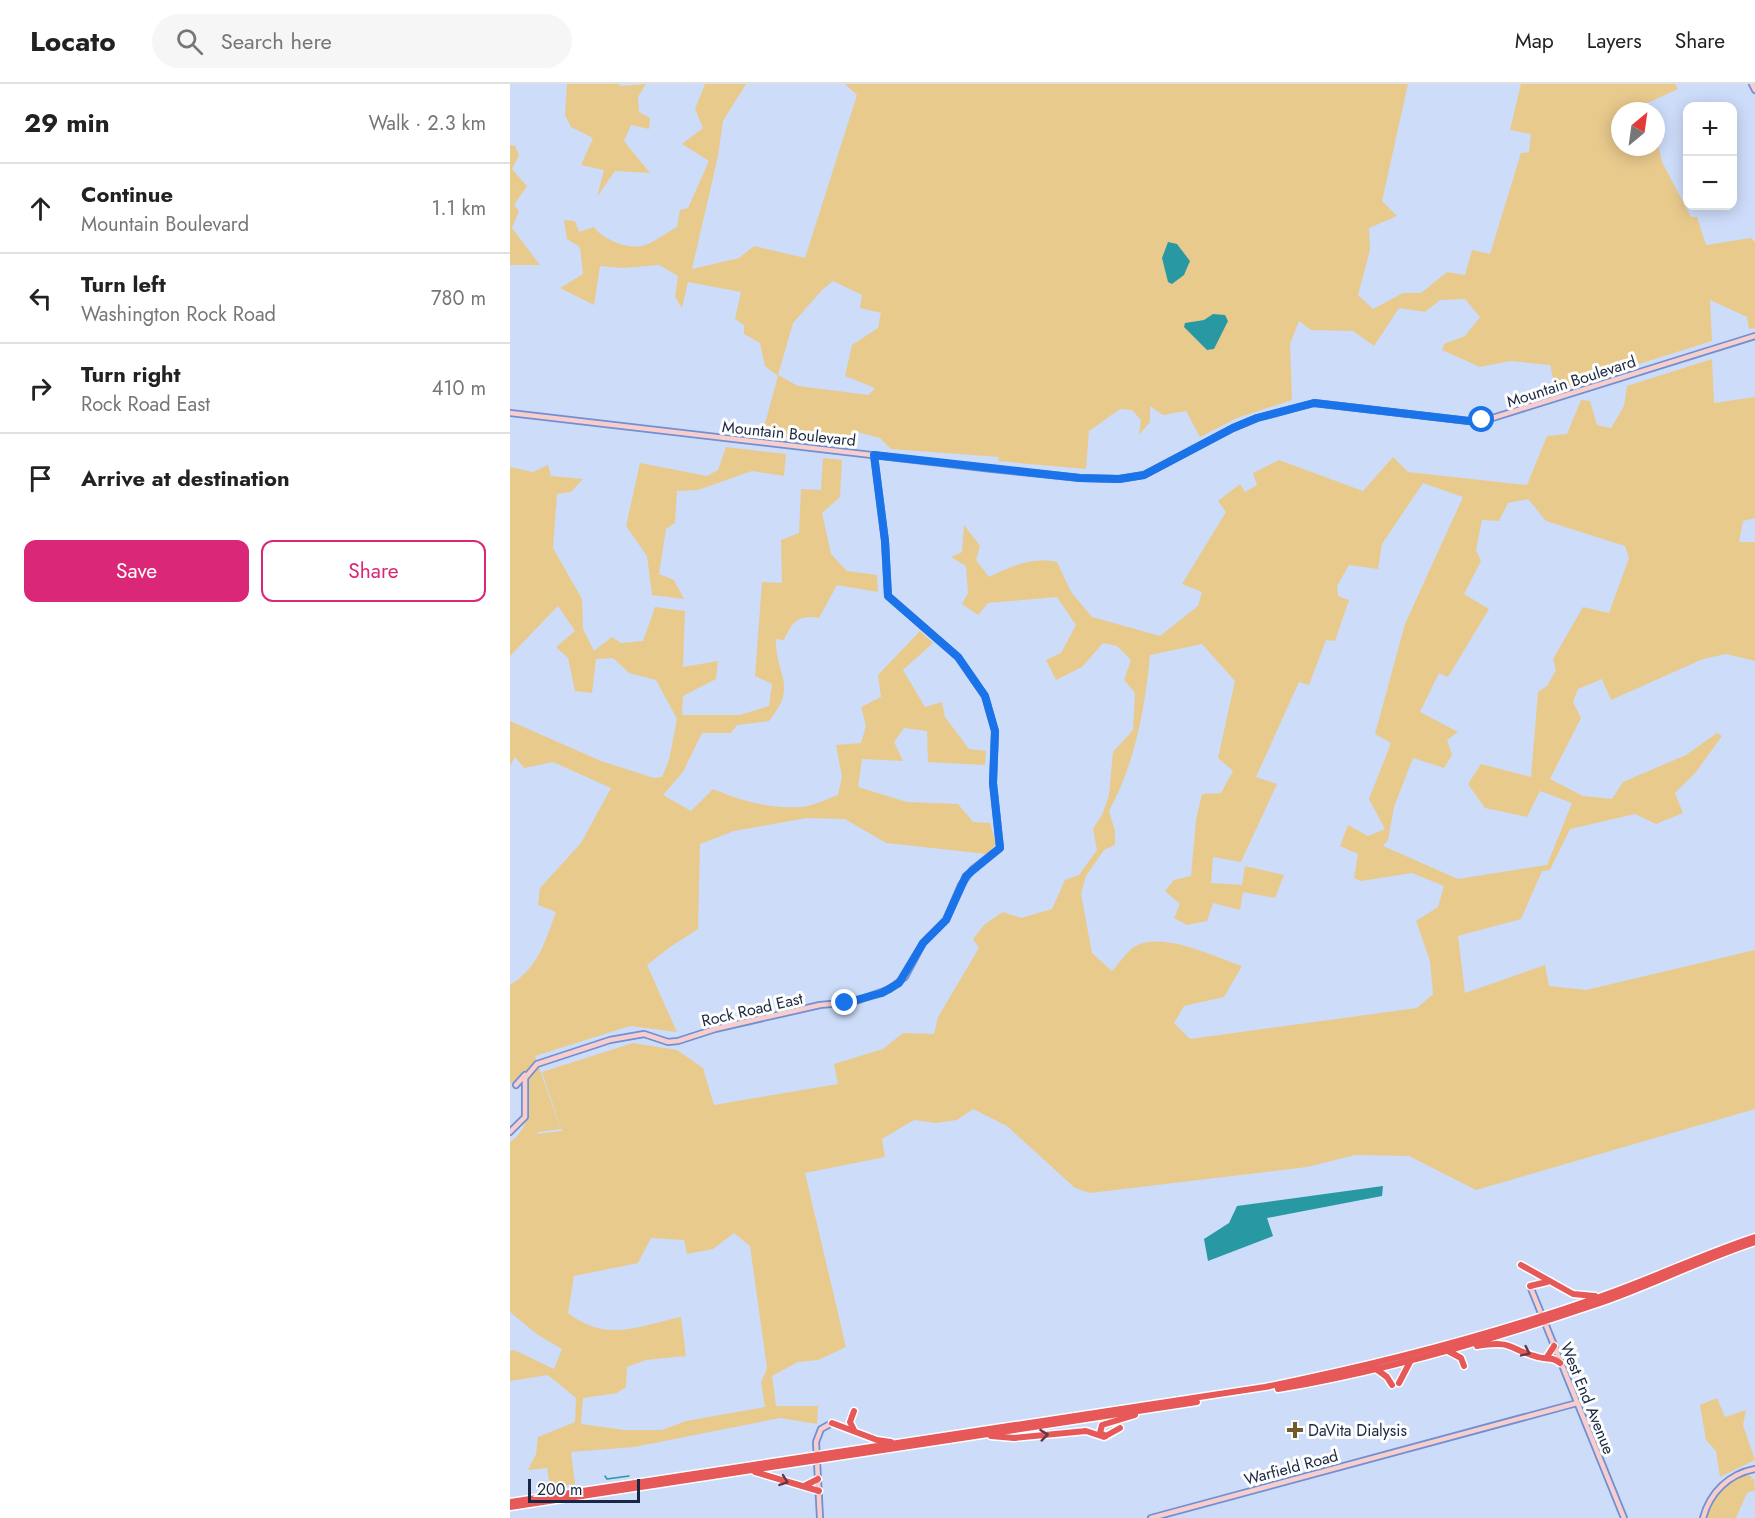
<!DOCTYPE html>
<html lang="en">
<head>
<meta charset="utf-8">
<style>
	body { margin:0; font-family:Jost,sans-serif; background:#f6f6f6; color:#222 }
	.controls { position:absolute; right:18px; top:18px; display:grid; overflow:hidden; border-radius:12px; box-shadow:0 3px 15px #0003 }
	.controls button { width:54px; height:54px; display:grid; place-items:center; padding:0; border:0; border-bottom:2px solid #e0e0e0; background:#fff; color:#222; font:30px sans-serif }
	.compass { position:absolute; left:1101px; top:18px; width:54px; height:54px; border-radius:50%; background:#fff; box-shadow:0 3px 15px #0003; rotate:29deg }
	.scale { position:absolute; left:18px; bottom:15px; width:112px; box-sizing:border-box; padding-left:6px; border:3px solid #1a2742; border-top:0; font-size:16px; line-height:21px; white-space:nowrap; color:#1a2742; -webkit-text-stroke:4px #fcfdfc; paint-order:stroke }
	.stop { position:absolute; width:18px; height:18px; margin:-14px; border:4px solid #1a73e8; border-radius:50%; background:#fff }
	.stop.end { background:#1a73e8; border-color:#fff; box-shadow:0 2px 6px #0008 }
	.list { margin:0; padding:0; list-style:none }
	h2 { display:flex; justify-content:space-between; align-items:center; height:78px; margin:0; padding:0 24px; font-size:26px }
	h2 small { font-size:20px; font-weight:400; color:#767676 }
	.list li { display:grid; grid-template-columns:39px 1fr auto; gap:18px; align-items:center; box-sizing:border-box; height:90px; padding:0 24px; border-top:2px solid #e0e0e0 }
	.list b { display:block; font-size:22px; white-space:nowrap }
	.list p { margin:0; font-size:20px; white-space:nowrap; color:#767676 }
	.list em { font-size:20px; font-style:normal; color:#767676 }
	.actions { display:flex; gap:12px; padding:18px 24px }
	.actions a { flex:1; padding:14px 0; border:2px solid #db2777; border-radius:12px; text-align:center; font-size:21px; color:#db2777 }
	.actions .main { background:#db2777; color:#fff }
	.icon { flex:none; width:33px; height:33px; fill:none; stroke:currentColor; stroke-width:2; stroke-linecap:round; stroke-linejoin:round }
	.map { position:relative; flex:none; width:1245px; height:1434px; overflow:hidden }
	header { display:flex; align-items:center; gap:36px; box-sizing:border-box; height:84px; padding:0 30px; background:#fff; border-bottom:2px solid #e0e0e0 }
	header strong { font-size:28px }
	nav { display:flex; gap:33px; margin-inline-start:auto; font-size:21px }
	.search { width:420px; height:54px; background:#f6f6f6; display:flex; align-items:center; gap:15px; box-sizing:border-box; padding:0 21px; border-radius:33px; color:#767676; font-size:22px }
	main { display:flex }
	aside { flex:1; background:#fff }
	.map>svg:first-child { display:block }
</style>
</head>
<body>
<header>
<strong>Locato</strong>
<div class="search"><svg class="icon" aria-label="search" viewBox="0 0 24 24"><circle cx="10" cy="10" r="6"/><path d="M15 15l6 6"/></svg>Search here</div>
<nav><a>Map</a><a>Layers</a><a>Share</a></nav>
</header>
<main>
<aside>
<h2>29 min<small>Walk · 2.3 km</small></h2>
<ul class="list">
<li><svg class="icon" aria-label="ahead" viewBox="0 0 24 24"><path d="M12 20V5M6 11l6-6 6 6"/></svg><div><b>Continue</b><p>Mountain Boulevard</p></div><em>1.1 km</em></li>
<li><svg class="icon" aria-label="left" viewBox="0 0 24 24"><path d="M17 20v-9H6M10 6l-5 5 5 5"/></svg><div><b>Turn left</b><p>Washington Rock Road</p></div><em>780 m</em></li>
<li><svg class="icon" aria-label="right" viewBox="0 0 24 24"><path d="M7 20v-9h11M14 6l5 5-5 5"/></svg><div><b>Turn right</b><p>Rock Road East</p></div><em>410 m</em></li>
<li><svg class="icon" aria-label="arrive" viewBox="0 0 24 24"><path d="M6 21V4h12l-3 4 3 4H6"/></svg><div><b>Arrive at destination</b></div></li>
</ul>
<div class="actions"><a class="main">Save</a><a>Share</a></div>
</aside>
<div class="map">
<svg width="1245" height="1434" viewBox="0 0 1245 1434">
	<rect width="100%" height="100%" fill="#cddcf9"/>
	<path fill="#e9ca8d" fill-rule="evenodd" d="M 57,0 L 108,0 L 111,2 L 136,0 L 128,13 L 129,28 L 140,34 L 139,45 L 121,41 L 114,57 L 140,89 L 105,87 L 87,113 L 94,86 L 71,81 L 83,54 L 61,43 L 55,31 Z
		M 195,0 L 236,0 L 213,37 L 208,72 L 182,185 L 229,174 L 244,162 L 295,174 L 347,11 L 335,0 L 898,0 L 872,117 L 887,132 L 859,144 L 860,166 L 848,211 L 863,225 L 893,209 L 911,209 L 937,188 L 955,191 L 962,166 L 980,170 L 1011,69 L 1019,68 L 1021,50 L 1000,46 L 1011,0 L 1165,0 L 1168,5 L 1131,22 L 1131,27 L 1110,27 L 1110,63 L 1146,63 L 1146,52 L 1152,78 L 1181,133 L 1187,133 L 1196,161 L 1241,154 L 1245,158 L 1245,244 L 1239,245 L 1237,233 L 1200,216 L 1202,257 L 1046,306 L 1040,281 L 1000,277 L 970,283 L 932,266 L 934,260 L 955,252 L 970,233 L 955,215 L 930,216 L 915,228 L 889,224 L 864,262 L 843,247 L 801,246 L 789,237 L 780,260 L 782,316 L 727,334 L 690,353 L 676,327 L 653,331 L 640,322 L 640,338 L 629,351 L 631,336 L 622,326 L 610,325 L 579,347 L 576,385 L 488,377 L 489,373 L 381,365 L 370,354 L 347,348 L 338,360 L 241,349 L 254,343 L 268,292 L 255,282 L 250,259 L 234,250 L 234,241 L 225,235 L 231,208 L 178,198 L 172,224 L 165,213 L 168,192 L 149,181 L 113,184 L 90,182 L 84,221 L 50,204 L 73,190 L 70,163 L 57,155 L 54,136 L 65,137 L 69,148 L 84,143 C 92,155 117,165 132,162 C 144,159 157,148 167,143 L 170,126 L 178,124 L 199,77 L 172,60 L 193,44 L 185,25 ZM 323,197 L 352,211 L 350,224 L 371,229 L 368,244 L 342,261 L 335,292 L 365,304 L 359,311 L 288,302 L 268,291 L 283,239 L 312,206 Z
		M 0,61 L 5,62 L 9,71 L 2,85 L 17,102 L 4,121 L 9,127 L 2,144 L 30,181 L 0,181 Z
		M 1202,275 L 1204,319 L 1245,313 L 1245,434 L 1233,437 L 1229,458 L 1245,458 L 1245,577 L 1216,570 L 1193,575 L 1101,616 L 1092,595 L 1068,605 L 1063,618 L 1071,634 L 1040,695 L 1073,712 L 1102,715 L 1113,698 L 1176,671 L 1207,649 L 1212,652 L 1186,688 L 1165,709 L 1173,729 L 1146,740 L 1125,730 L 1060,745 L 1040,786 L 1032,787 L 1011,835 L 948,852 L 955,909 L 1035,881 L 1039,902 L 1076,906 L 1245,866 L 1245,1025 L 966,1106 L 899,1072 L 845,1071 L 797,1083 L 580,1109 L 565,1104 L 497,1042 L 463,1025 L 447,1036 L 426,1039 L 404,1036 L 372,1055 L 375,1073 L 295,1089 L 336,1263 L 308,1276 L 288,1278 L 262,1292 L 266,1322 L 308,1322 L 307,1340 L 270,1334 L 124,1363 L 61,1368 L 65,1400 L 40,1404 L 37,1384 L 18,1386 L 26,1370 L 28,1353 L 65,1338 L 66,1314 L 38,1291 L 0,1297 L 0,1267 L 4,1266 L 44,1285 L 52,1265 L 28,1251 L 0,1228 L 0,1058 C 20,1045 19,1023 18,999 L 0,999 L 0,901 C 28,884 35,858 46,828 L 28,821 L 30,804 L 71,759 L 101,704 L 43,678 L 14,684 L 5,673 L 0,682 L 0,637 L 91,677 L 144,694 L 152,693 L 159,676 L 167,635 L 146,596 L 119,589 L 103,574 L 86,575 L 82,609 L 65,607 L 58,574 L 46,563 L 65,547 L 48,522 L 0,572 L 0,383 L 23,388 L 38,381 L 41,392 L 73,395 L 61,408 L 47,410 L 43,464 L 72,515 L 73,545 L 84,567 L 102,553 L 111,559 L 133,557 L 145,523 L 175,527 L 173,583 L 208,577 L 206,595 L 173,612 L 172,631 L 230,631 L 259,622 L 262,600 L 245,592 L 252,498 L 272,499 L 271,456 L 289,449 L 291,405 L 311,406 L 313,374 L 332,376 L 330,413 L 312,429 L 321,470 L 337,487 L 367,491 L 368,508 L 327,501 L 309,534 C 288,530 282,538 274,556 L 266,555 C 265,592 289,600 259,637 L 227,641 L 221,649 L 192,649 L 173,688 L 153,711 L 181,727 L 203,705 C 231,717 260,725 292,723 C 303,722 317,715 328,711 L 332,693 L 326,661 L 351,659 L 356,642 L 351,623 L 371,613 L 368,591 L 410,547 L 423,559 L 393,586 L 415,623 L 432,618 L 435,633 L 459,665 L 476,667 L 475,681 L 418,678 L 417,647 L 394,644 L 384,658 L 393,677 L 352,675 L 348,703 L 397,718 L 448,720 L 463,738 L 480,739 L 486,760 L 477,770 L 376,759 L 335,735 L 297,734 L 224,747 L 190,760 L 188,845 L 160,863 L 137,881 L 167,948 L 120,942 L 25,972 L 51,1045 L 28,1048 L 27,1050 L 52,1047 L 32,988 L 123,959 L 167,966 L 193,984 L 204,1021 L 328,1000 L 324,980 L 373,965 L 393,949 L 424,950 L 428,933 L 469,864 L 463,855 L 475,840 L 493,828 L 511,834 L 542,825 L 555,796 L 569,791 L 587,766 L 583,745 L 593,729 L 599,711 L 603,668 L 623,646 L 625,609 L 614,596 L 621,576 L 607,562 L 593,559 L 572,583 L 546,596 L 536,576 L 551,569 L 566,541 L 547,513 L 478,519 L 468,531 L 452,520 L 458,509 L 456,482 L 441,473 L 452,468 L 454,441 L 470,462 L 466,476 L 479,493 C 501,482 522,473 547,478 L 561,508 L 582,533 L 650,552 L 688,522 L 692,508 L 672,500 L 716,428 L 708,417 L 730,400 L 735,408 L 747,401 L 743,389 L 769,376 L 853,407 L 883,373 L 898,388 L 1017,401 L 1037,352 L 1057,350 L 1071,316 L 1080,317 L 1087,341 L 1101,344 L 1114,322 L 1117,302 ZM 913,399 L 953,413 L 895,540 L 865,650 L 881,659 L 859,715 L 875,745 L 858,752 L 838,741 L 830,762 L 848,770 L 844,794 L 851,797 L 902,789 L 934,802 L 928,823 L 906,837 L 920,877 L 923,910 L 907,924 L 680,955 L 664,939 L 674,922 L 714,913 L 732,882 C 705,873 651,846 624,863 C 616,868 609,880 602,887 L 582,869 L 571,810 L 576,792 L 594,766 L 605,761 L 605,747 L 599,727 C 625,679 635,625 640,571 L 692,560 L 725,597 L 708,674 L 723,687 L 711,709 L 692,710 L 686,736 L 681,792 L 664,796 L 655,807 L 670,820 L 664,834 L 677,841 L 697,837 L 703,819 L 730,826 L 733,808 L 765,814 L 774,791 L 735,782 L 732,801 L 701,799 L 703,773 L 731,778 L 767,700 L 746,693 L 789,598 L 799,601 L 816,556 L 825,557 L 839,516 L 828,512 L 827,502 L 839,481 L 868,485 L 872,460 ZM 1018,415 L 1036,437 L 1115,462 L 1119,474 L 1099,529 L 1073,523 L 1043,575 L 1046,586 L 1037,602 L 1028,608 L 1021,693 L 971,680 L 958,700 L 975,724 L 1017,733 L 1030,707 L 1062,719 L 1037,781 L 948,795 L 873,762 L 878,756 L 884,723 L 903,674 L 934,684 L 942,671 L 937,656 L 948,648 L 910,628 L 929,589 L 938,593 L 979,525 L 954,510 L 971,477 L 966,466 L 972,436 L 989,437 L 998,419 ZM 224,1149 L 240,1162 L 257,1284 L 251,1299 L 255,1323 L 176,1337 L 152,1346 L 114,1346 L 71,1340 L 73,1314 L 107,1309 L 116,1303 L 117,1283 L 136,1276 L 176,1272 L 171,1233 C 128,1242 97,1259 58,1229 L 64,1192 L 128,1179 L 141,1154 L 174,1156 L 177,1170 L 203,1165 Z
		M 216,363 L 276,370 L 274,392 L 242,387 L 188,406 L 167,407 L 165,439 L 156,445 L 149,490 L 164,496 L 174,515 L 142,511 L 137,472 L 116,442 L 130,379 L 197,392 L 208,386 Z
		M 1207,1314 L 1215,1333 L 1236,1326 L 1233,1341 L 1245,1376 L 1210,1393 L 1206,1367 L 1196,1356 L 1190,1321 Z
		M 1235,1391 L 1242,1392 L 1240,1396 L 1244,1394 L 1245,1406 L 1237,1409 L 1226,1434 L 1197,1434 C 1202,1413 1216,1400 1235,1391 Z"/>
	<path fill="#2899a3" d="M 658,158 L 667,160 L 680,177 L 674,191 L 662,200 L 658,198 L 652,174 Z
		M 703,230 L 715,231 L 718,237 L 704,265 L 697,266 L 674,243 L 675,239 L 694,236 Z
		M 873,1102 L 872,1112 L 757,1134 L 763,1152 L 698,1177 L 694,1155 L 719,1139 L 727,1122 Z"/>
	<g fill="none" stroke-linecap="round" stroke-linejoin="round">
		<path stroke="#2899a3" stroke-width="1.5" d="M 95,1392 L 97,1395 L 119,1392"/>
		<defs>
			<path id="secondary" d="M 1242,0 L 1245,6
				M 0,329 L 482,385 L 570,394 L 609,395 L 634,391 L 723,344 L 747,334 L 804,319 L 959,337 L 976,336 L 1245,252
				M 6,1001 L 15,991
				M 0,1048 L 15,1033 L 15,994 L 27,980 L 100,956 L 134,950 L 158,958 L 168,957 L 205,945 L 310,921 L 343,918 L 380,905 L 395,893 L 413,859 L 436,836 L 451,801 L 462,786 L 490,764 L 483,699 L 485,647 L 475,612 L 448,573 L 378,512 L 375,457 L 364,371
				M 1020,1202 L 1114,1434
				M 310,1434 L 306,1358 L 311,1345 L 322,1339
				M 641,1434 L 1067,1319
				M 1193,1434 C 1200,1408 1219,1390 1245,1385"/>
			<path id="highway" d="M 1011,1181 L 1063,1210 L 1085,1212
				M 1020,1202 L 1037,1198
				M 967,1262 C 1005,1256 997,1265 1028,1273 C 1037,1276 1042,1272 1050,1279
				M 938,1267 L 951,1274 L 954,1282
				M 1037,1273 L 1044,1262
				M 866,1285 L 877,1293 L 882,1301
				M 889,1299 L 901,1276
				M 768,1305 C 876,1287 981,1256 1084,1221 C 1139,1203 1190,1176 1245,1158
				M 344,1327 L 340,1338 L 344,1346
				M 322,1339 L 367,1356 L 381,1358
				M 481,1352 L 504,1354 L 576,1347 L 594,1353 L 610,1344
				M 596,1352 L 590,1349 L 592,1341 L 625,1331
				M 245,1388 L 309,1407
				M 296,1401 L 308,1395
				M 0,1418 L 755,1303 C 870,1280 982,1251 1092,1212 C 1144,1194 1193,1170 1245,1153
				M 0,1423 L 687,1318"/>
		</defs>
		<use href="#secondary" stroke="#6f90d2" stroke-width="8"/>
		<use href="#highway" stroke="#fff" stroke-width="9"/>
		<use href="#secondary" stroke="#f8cdcd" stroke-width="4.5"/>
		<use href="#highway" stroke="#e65958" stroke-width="6"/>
	</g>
	<defs><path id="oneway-chevron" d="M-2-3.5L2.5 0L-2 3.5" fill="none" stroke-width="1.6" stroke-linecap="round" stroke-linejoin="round" transform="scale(1.5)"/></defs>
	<g stroke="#61384a">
		<use href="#oneway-chevron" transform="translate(1016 1268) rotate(26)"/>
		<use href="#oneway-chevron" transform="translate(534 1351) rotate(-6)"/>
		<use href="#oneway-chevron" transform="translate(274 1397) rotate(20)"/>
	</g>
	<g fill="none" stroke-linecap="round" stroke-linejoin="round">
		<path stroke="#1a73e8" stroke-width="8" d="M 335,919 L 372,909 L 389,899 L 413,859 L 436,836 L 456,792 L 490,764 L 483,699 L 485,647 L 475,612 L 448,573 L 378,512 L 375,457 L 364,371 L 570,394 L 609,395 L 634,391 L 723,344 L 747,334 L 804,319 L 959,337 L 972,336"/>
	</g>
	<path fill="#725b2b" stroke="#fcfdfc" stroke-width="2" d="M782 1337h6v6h6v6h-6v6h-6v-6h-6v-6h6z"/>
	<g text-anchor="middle" stroke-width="6" stroke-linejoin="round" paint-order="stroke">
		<g font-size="16" fill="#1a2742" stroke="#fcfdfc">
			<text transform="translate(1061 297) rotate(-18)" y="6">Mountain Boulevard</text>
			<text transform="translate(279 349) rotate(6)" y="6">Mountain Boulevard</text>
			<text transform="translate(242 925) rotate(-13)" y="6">Rock Road East</text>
			<text transform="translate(1078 1314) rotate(68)" y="6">West End Avenue</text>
			<text transform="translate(781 1383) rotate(-15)" y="6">Warfield Road</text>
		</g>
		<g font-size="16" fill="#1a2742" stroke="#fcfdfc" text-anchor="start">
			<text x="798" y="1352">DaVita Dialysis</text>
		</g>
	</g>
</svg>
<div class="controls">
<button>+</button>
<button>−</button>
</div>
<svg class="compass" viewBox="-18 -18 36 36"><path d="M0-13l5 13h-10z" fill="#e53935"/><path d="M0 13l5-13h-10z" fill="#767676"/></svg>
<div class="scale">200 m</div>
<div class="stop" style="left:972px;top:336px"></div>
<div class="stop end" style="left:335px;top:919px"></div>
</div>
</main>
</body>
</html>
